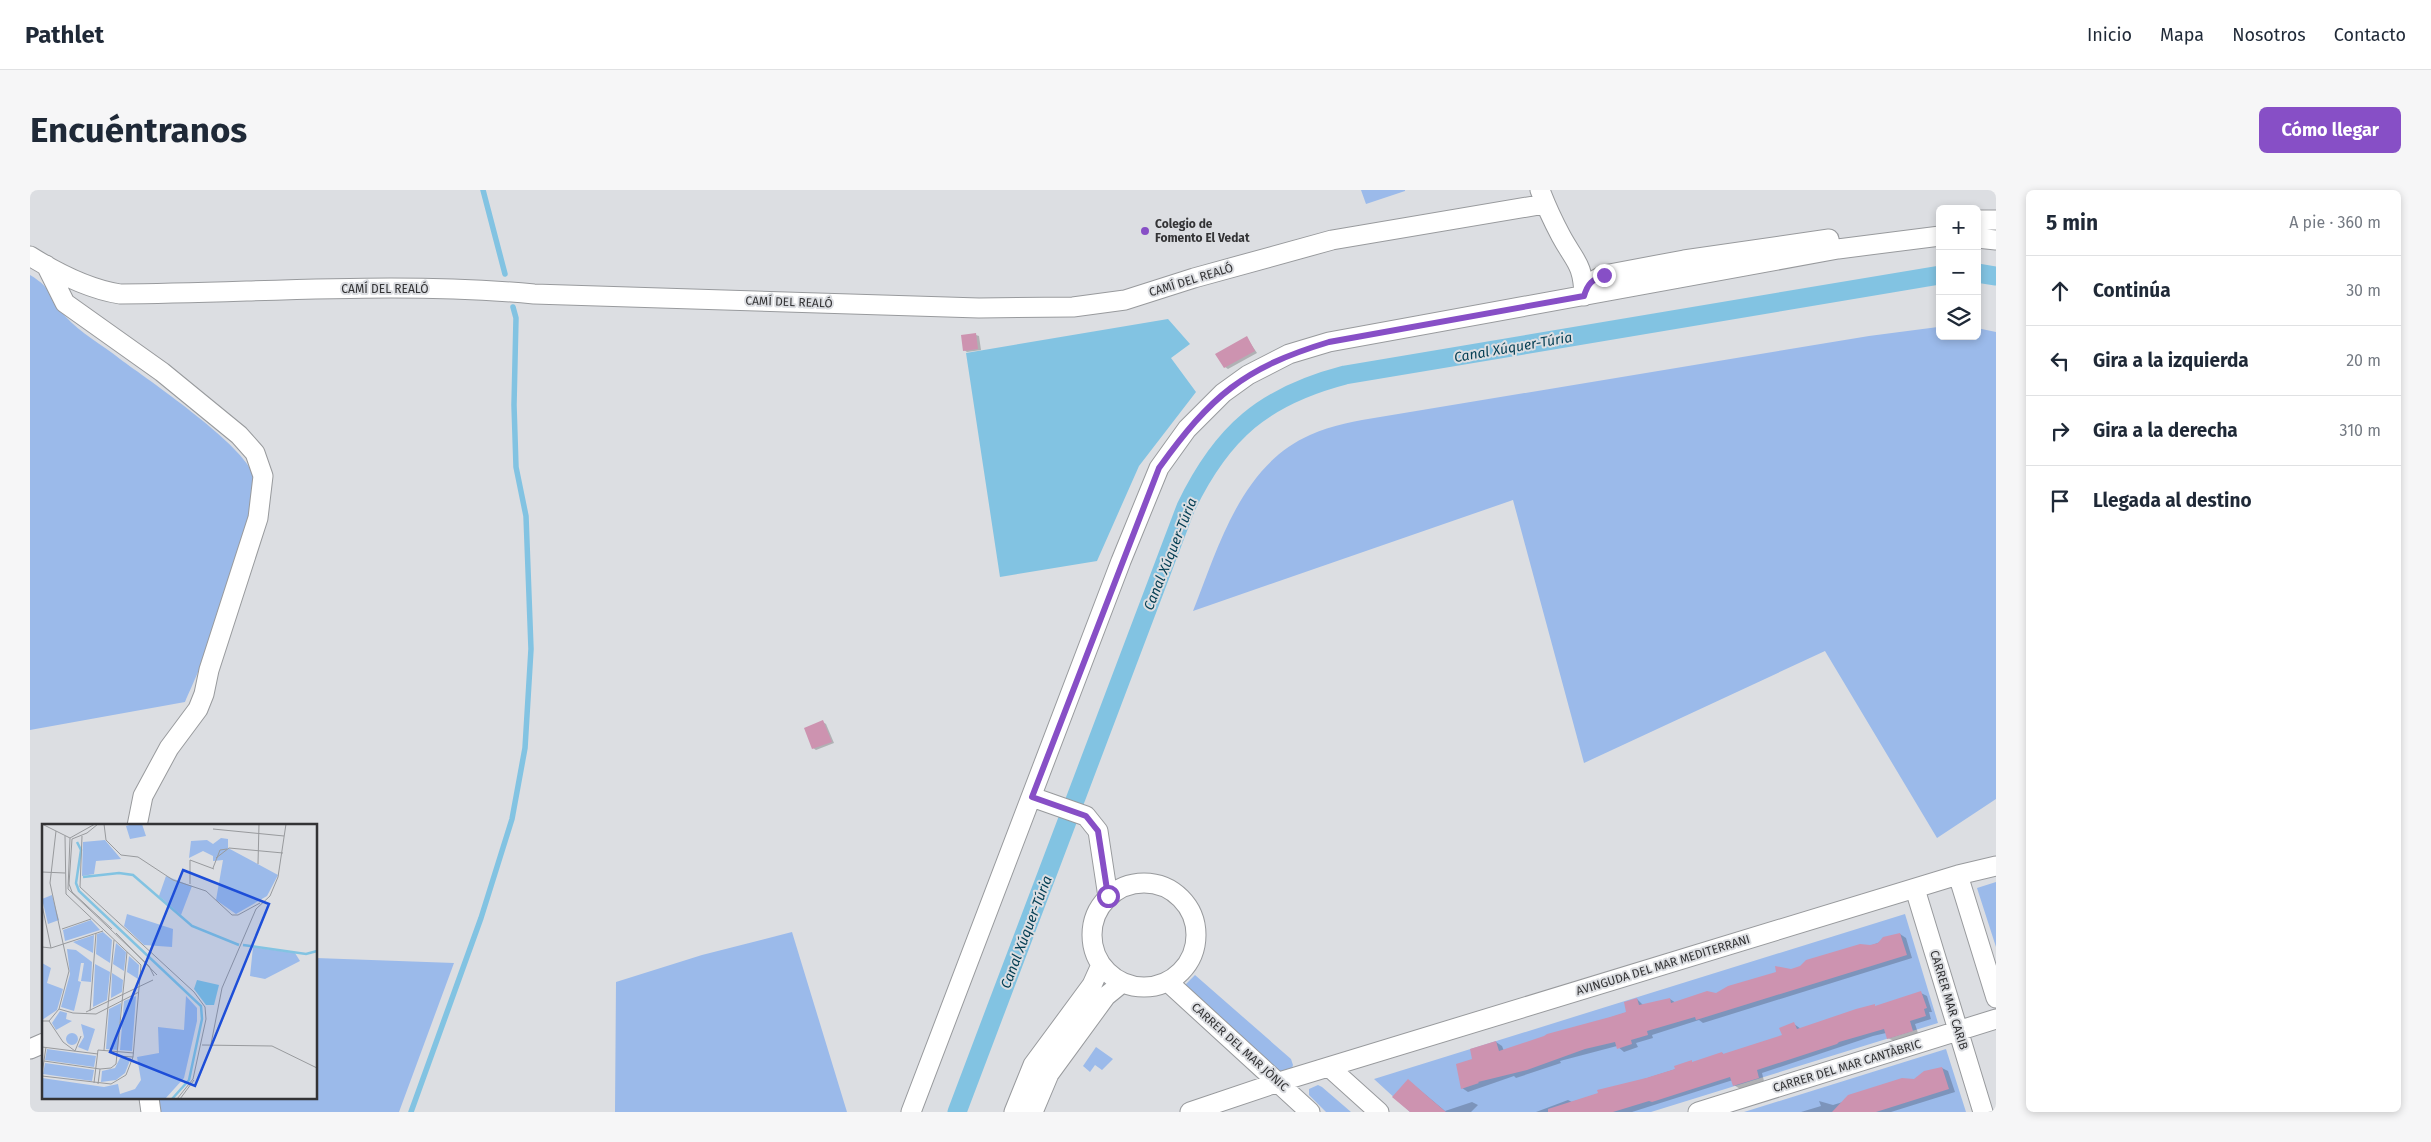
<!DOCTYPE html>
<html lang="es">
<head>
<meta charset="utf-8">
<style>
	body { margin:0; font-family:"Fira Sans",sans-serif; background:#f6f6f7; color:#1f2937 }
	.controls { position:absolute; right:15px; top:15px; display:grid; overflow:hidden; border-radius:8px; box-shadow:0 2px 8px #0003 }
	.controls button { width:45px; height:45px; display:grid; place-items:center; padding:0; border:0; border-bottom:1px solid #e0e1e3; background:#fff; color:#1f2937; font:25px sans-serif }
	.stop { position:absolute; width:15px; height:15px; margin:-11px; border:4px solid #874fc6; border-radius:50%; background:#fff }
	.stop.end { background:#874fc6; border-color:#fff; box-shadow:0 1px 5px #0008 }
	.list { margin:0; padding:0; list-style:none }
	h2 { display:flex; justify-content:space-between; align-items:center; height:65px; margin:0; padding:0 20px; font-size:21px }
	h2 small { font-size:16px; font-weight:400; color:#747a83 }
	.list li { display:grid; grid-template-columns:32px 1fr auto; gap:15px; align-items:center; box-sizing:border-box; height:70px; padding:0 20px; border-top:1px solid #e0e1e3 }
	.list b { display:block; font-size:19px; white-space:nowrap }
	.list em { font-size:16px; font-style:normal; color:#747a83 }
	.icon { flex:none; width:28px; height:28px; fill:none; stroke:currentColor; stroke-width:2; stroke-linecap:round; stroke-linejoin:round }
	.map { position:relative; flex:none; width:1966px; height:922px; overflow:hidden; border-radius:8px }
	header { display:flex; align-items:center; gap:30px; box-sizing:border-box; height:70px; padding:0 25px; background:#fff; border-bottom:1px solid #e0e1e3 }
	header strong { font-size:24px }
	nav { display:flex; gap:28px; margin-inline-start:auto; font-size:18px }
	.intro { display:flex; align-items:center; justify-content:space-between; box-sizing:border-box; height:120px; padding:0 30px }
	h1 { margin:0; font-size:35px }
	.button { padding:12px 22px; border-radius:8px; background:#874fc6; color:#fff; font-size:18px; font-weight:700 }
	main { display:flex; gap:30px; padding:0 30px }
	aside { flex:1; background:#fff; border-radius:8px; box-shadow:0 2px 8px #0003 }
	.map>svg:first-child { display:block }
</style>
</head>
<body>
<header>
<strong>Pathlet</strong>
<nav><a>Inicio</a><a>Mapa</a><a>Nosotros</a><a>Contacto</a></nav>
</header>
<div class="intro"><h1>Encuéntranos</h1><a class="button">Cómo llegar</a></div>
<main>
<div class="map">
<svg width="1966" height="922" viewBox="0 0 1966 922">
	<rect width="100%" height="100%" fill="#dcdee2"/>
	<path fill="#9bbaea" d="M 1331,0 L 1375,0 L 1375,1 L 1336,14 Z
		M 0,85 C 24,99 20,110 36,127 C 49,142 74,156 90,169 C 120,191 208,251 222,282 C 238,320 174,471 155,512 L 0,540 Z
		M 1908,137 L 1910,146 L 1947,146 L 1947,138 L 1966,142 L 1966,609 L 1907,648 L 1795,461 L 1554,573 L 1483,310 L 1163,421 C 1188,358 1211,275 1280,245 C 1302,235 1326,231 1350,227 L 1839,146 Z
		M 1966,692 L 1966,757 L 1947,698 Z
		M 1875,724 L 1908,833 L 1621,922 L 1380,922 L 1344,889 Z
		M 762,742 L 817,922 L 585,922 L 586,792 L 672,765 Z
		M 286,768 L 424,773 L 369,922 L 127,922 L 124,908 L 286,908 Z
		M 1165,785 L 1261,869 L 1263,875 L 1261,881 L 1251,882 L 1153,797 Z
		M 1066,857 L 1083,869 L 1072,880 L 1065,875 L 1060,882 L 1053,876 Z
		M 1916,859 L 1936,922 L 1714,922 Z
		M 1288,895 L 1292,897 L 1321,922 L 1296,922 L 1279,905 L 1279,899 Z"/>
	<path fill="#82c3e2" d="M 1138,129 L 1160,154 L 1141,168 L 1166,202 L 1109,276 L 1067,371 L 970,387 L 936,163 Z"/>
	<path fill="#0003" d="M 946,145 L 949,146 L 951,160 L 937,162 L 934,160 Z
		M 1217,148 L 1227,163 L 1198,179 L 1195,177 Z
		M 793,532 L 796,534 L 804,553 L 786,560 L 783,558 Z
		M 1870,744 L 1876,748 L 1882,768 L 1673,833 L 1669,830 L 1622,845 L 1623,848 L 1606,853 L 1608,857 L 1594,862 L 1587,856 L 1530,871 L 1531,873 L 1486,888 L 1484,886 L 1438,902 L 1432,898 L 1444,870 L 1466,852 L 1472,856 L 1474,861 L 1598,822 L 1607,809 L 1614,816 L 1640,809 L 1646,813 L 1687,804 L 1840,756 Z
		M 1891,803 L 1897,806 L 1902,822 L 1899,822 L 1901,829 L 1885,834 L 1888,843 L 1864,851 L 1858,848 L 1856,843 L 1843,846 L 1732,883 L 1734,891 L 1710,899 L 1704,895 L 1703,890 L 1602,922 L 1506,922 L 1538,910 L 1542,912 L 1646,879 L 1662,872 L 1664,873 L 1692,863 L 1695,865 L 1753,846 L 1764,834 L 1771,839 Z
		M 1912,878 L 1918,881 L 1925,902 L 1861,922 L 1771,922 L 1791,916 L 1789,911 L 1803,915 L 1885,890 Z
		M 1378,890 L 1415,921 L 1442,912 L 1448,915 L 1441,922 L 1382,922 Z"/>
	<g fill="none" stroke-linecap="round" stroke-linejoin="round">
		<path stroke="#82c3e2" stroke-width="5.5" d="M 453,0 L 475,84
			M 381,922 L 451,728 L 482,629 L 495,558 L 501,459 L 496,326 L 486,277 L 484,215 L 486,128 L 483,117"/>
		<path stroke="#82c3e2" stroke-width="19" d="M 1947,83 L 1966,86
			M 927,922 L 1156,317 C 1192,242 1234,206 1315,185 L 1910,85"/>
	</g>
	<path fill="#cd93b0" d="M 946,143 L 948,159 L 933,161 L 931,145 Z
		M 1217,146 L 1225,161 L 1194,178 L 1185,164 Z
		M 793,530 L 802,552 L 782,559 L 774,538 Z
		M 1870,743 L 1877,765 L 1666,830 L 1665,827 L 1617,841 L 1618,845 L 1601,850 L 1602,854 L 1587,859 L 1585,852 L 1555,859 L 1497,880 L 1448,892 L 1449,893 L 1431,899 L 1426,874 L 1442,869 L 1440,859 L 1466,851 L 1469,861 L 1514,846 L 1517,844 L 1580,827 L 1596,822 L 1594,812 L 1607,808 L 1609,815 L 1640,808 L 1641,813 L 1677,801 L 1686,803 L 1698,796 L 1746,782 L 1745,776 L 1761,779 L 1770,776 L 1776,770 L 1830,754 L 1840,755 L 1848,753 L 1853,747 Z
		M 1891,801 L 1897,818 L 1894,819 L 1896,826 L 1880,831 L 1883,841 L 1857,849 L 1854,839 L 1809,852 L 1807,854 L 1727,880 L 1729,888 L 1703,896 L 1700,887 L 1622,912 L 1619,911 L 1583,922 L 1518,922 L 1518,919 L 1568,903 L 1567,900 L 1616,888 L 1645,879 L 1644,876 L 1662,870 L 1662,872 L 1692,862 L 1693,864 L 1752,845 L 1749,838 L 1764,832 L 1767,839 L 1826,819 L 1845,814 L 1845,816 Z
		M 1912,877 L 1919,899 L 1846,922 L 1802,922 L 1818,905 L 1872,888 L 1884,889 L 1894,881 Z
		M 1378,889 L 1396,905 L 1416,922 L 1380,922 L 1362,907 Z"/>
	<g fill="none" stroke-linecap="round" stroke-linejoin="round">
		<defs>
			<path id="minor" d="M 1510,0 C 1516,16 1523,31 1531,46 C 1545,72 1553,73 1554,106
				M 1947,30 L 1966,30
				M 1947,48 L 1966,50
				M 0,66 C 27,83 58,99 90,104 C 228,103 367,91 504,104 L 949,118 L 1043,117 L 1095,110 L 1164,88 L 1302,50 L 1515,14
				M 16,75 L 35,113 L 132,182 L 209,245 L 225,263 L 233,286 L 228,328 L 179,480 L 174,504 L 168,519 L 139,558 L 113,606 L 107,636
				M 1554,106 L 1558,94 L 1574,85 L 1654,70 L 1799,49
				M 1002,607 L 1056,626 L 1068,641 L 1078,707
				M 1928,685 L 1966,808
				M1062 745a52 52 0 1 1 104 0a52 52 0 1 1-104 0Z
				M 1885,699 L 1953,922
				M 1138,792 L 1280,922
				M 0,859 L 14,853
				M 1299,877 L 1349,922
				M 119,908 L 121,922
				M 881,922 L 1091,371 L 1129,278 L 1157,239 L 1193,203 L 1218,185 L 1259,164 L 1299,152 L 1808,59 L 1910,46
				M 984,922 L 1003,875 L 1062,795 L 1071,775
				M 1003,922 L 1019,884 L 1076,806 L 1092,793
				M 1160,922 L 1249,892 L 1928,685 L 1966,676
				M 1668,922 L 1966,829"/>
		</defs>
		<use href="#minor" stroke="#989a9d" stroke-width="21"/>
		<use href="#minor" stroke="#fff" stroke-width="19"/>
	</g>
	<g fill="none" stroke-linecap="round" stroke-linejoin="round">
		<path stroke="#874fc6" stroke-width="6" d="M 1078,706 L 1068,641 L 1056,626 L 1002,607 L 1129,278 C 1181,206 1213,178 1299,152 L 1554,106 C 1558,93 1562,90 1574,85"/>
	</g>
	<circle fill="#874fc6" stroke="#dcdee2" stroke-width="2" cx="1115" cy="41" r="5"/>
	<g text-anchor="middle" stroke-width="4" stroke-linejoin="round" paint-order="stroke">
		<g font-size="12" font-weight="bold" fill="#333335" stroke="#dcdee2" text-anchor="start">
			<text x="1125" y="38">Colegio de<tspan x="1125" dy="14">Fomento El Vedat</tspan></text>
		</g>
		<g font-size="12" fill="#333335" stroke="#dcdee2">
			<text transform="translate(1161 90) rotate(-17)" y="4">CAMÍ DEL REALÓ</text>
			<text x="355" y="103">CAMÍ DEL REALÓ</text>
			<text transform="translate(759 112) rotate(2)" y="4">CAMÍ DEL REALÓ</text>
			<text transform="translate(1633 775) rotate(-17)" y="4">AVINGUDA DEL MAR MEDITERRANI</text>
			<text transform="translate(1919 810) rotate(73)" y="4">CARRER MAR CARIB</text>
			<text transform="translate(1210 857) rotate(42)" y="4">CARRER DEL MAR JÒNIC</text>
			<text transform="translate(1817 876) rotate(-17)" y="4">CARRER DEL MAR CANTÀBRIC</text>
		</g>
		<g font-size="14" font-style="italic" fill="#064055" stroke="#dcdee2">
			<text transform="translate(1483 157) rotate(-10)" y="5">Canal Xúquer-Túria</text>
			<text transform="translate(1140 364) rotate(-68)" y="5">Canal Xúquer-Túria</text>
			<text transform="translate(996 742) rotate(-69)" y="5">Canal Xúquer-Túria</text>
		</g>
	</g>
	<g transform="translate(12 634)">
		<rect width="275" height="275" fill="#dcdee2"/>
		<path d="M 91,0 L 100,0 L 104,12 L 88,15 L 84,2 ZM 179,14 L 186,15 L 186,24 L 236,51 L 225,72 L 194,90 L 174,76 L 181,36 L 171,37 L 171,32 L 161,27 L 147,34 L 149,17 L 165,16 L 171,20 ZM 63,16 L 79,35 L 54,37 L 52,50 L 40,52 L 41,18 ZM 124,52 L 150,62 L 139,91 L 117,72 ZM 10,71 L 17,96 L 6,100 L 0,75 ZM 85,90 L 131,105 L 130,123 L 102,121 L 82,102 ZM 49,96 L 58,106 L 23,117 L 21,106 ZM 61,108 L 70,116 L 68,139 L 54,130 L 55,110 ZM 52,111 L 51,129 L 31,118 ZM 74,119 L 84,128 L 82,147 L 71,140 ZM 211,123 L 253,129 L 258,137 L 223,155 L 208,152 ZM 25,125 L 34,126 L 50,138 L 49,158 L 39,157 L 42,139 L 39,139 L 36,157 L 39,158 L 32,187 L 19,183 L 28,150 ZM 87,132 L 97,141 L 96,155 L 85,148 ZM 0,139 L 9,144 L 5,159 L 21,165 L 15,186 L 0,196 ZM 53,140 L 68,148 L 65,176 L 51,183 ZM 70,149 L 81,156 L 80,168 L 69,174 ZM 94,172 L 90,227 L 78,226 L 82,177 ZM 144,172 L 155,184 L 155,197 L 142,254 L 123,275 L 0,275 L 0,254 L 62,263 L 76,260 L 78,270 L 93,265 L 99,256 L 95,233 L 117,229 L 116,203 L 142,206 ZM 79,179 L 76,226 L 64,225 L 67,185 ZM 18,187 L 25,189 L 24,195 L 30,197 L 14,206 L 10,199 ZM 39,200 L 53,205 L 46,227 L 36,223 L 42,213 ZM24 215a6 6 0 1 1 12 0a6 6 0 1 1-12 0ZM 5,225 L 54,232 L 52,243 L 3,236 ZM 78,234 L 89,234 L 83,249 L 74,256 L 59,258 L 60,247 L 73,244 ZM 3,239 L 52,246 L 50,257 L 1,250 Z" fill="#9bbaea"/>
		<path d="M 155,156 L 177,161 L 172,181 L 164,181 L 152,165 Z" fill="#82c3e2"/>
		<path fill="none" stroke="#82c3e2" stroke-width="2.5" d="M 35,18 L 39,26 L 34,59 L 37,67 L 159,182 L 160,195 L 147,256 L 130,275M 41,53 L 77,49 L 91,51 L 150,102 L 197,121M 201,121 L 264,130 L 275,127"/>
		<path fill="none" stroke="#989a9d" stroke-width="1" d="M 0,0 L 28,14M 53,0 L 28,14 L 26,65 L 107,142 L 112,152M 56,0 L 45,9 L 30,15 L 27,60 L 30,68 L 70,105M 62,0 L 64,16 L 79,31 L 96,33 L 131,56 L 164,67 L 190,91 L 196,91 L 218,79M 171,5 L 242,12M 40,12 L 38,63 L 152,168 L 163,183 L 164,195 L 151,255 L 135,275M 174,34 L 187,24 L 241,29M 216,40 L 217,0M 171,44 L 178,26 L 185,25M 0,48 L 23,49M 148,60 L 148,36 L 172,45M 0,81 L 9,124M 20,105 L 49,95M 74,109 L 115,151M 0,123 L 9,124 L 61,107M 17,185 L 31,189 L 54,190 L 97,168M 48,187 L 54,109M 44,188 L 111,156M 0,197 L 7,197 L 21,218 L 33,227 L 39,212M 7,197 L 17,185 L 27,147 L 8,59 L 14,7M 169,220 L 180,164 L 214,85 L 228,72 L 236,53 L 244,0M 160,221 L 230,222 L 275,244M 0,223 L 56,230M 62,226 L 72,116M 76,232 L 91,233M 2,237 L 58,245 L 69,244 L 74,240 L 85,128M 0,250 L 4,223M 0,252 L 69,260 L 84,251 L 91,233 L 99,141 L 24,70 L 23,12M 52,259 L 56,226 L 92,229M 56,260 L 58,245M 138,275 L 152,256"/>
		<path fill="#1d4ed8" fill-opacity="0.15" stroke="#1d4ed8" stroke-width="2.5" d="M 141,46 L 227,80 L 153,262 L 68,228 Z"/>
		<rect width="275" height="275" fill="none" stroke="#333335" stroke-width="2.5"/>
	</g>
</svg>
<div class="controls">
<button>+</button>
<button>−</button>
<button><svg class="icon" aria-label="layers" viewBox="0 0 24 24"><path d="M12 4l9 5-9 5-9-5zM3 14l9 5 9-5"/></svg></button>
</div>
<div class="stop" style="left:1078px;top:706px"></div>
<div class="stop end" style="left:1574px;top:85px"></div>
</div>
<aside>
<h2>5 min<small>A pie · 360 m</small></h2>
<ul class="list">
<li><svg class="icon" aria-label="ahead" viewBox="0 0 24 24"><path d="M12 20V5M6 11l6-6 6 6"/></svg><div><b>Continúa</b></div><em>30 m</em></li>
<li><svg class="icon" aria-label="left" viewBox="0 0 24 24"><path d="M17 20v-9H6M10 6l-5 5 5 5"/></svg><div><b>Gira a la izquierda</b></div><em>20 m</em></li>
<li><svg class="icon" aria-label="right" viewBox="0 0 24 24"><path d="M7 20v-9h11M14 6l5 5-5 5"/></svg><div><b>Gira a la derecha</b></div><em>310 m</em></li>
<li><svg class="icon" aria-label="arrive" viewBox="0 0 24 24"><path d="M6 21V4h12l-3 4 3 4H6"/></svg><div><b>Llegada al destino</b></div></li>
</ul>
</aside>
</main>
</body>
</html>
